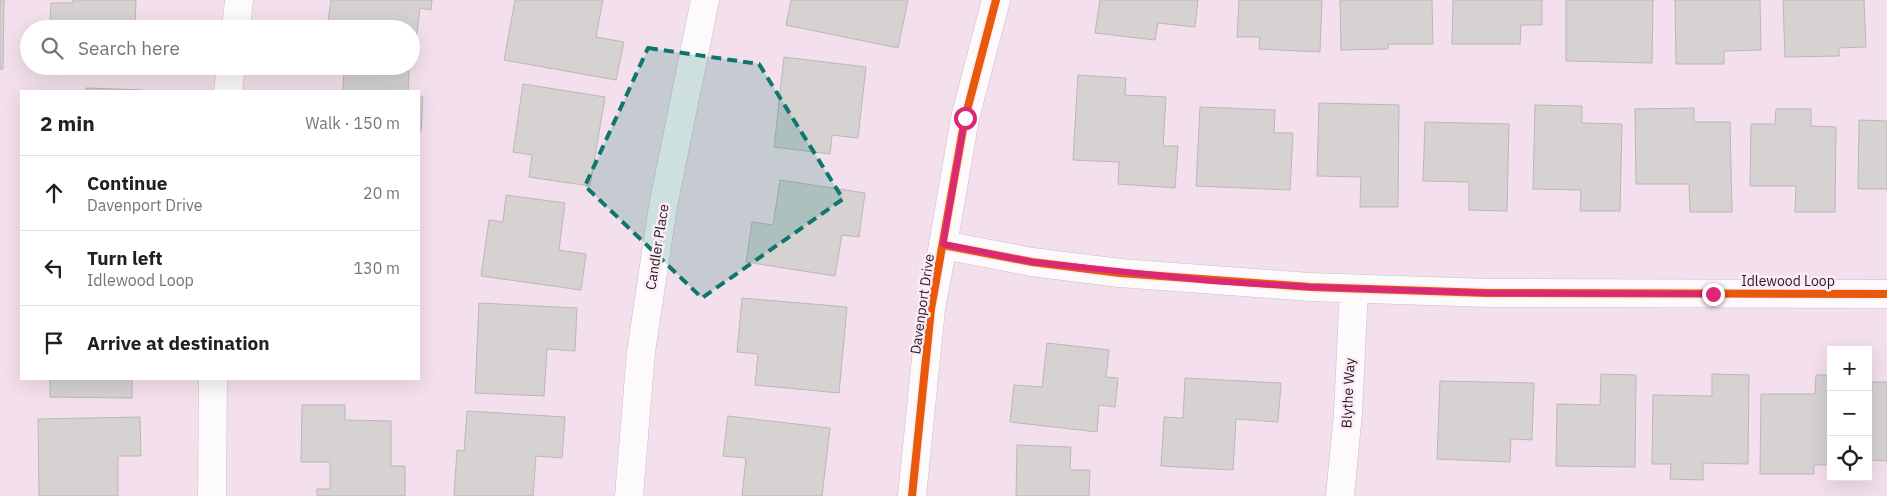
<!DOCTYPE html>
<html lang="en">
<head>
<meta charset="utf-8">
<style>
	body { margin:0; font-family:"IBM Plex Sans",sans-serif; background:#f2f2f2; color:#202124 }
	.controls { position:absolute; right:15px; bottom:15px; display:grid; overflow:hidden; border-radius:0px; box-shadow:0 5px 20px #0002 }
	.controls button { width:45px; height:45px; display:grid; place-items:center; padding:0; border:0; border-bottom:1px solid #e0e0e0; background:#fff; color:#202124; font:25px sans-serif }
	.stop { position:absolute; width:15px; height:15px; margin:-11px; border:4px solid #db2777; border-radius:50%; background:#fff }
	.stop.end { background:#db2777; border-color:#fff; box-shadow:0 1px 5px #0008 }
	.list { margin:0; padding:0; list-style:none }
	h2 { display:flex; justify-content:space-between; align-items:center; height:65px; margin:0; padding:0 20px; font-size:21px }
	h2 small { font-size:16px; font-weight:400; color:#757577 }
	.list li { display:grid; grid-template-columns:32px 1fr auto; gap:15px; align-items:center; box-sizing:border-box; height:75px; padding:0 20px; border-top:1px solid #e0e0e0 }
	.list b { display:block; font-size:19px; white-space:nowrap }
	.list p { margin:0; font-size:16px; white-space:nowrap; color:#757577 }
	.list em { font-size:16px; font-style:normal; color:#757577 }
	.icon { flex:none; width:28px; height:28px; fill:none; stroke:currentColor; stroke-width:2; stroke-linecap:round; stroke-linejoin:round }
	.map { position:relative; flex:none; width:1887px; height:496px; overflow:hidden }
	.search { position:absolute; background:#fff; box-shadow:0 5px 20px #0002; left:20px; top:20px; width:400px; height:55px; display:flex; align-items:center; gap:12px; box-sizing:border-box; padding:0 18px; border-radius:28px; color:#757577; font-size:19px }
	.panel { position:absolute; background:#fff; box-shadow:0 5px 20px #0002; left:20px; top:90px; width:400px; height:290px; border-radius:0px }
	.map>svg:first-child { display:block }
</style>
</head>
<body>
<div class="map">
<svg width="1887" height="496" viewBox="0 0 1887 496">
	<rect width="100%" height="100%" fill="#f4e0ec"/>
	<path fill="#d6d2d2" stroke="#bbb7b7" d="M 0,0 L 4,0 L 3,69 L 0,69 Z
		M 73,0 L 136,0 L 135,29 L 50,29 L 51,3 L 73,3 Z
		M 331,0 L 432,0 L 431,10 L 420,8 L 415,49 L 411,49 L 411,29 L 327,29 Z
		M 515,0 L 603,0 L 596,37 L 624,42 L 616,80 L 504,60 Z
		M 791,0 L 908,0 L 898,48 L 786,25 Z
		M 1100,0 L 1198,0 L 1195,27 L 1158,23 L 1155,40 L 1095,33 Z
		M 1239,0 L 1322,0 L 1320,52 L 1259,49 L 1260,37 L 1237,37 Z
		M 1340,0 L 1432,0 L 1433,44 L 1388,44 L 1388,49 L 1341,50 Z
		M 1453,0 L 1542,0 L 1542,25 L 1521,25 L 1520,44 L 1452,44 Z
		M 1566,0 L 1653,0 L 1652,63 L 1566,61 Z
		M 1675,0 L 1760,0 L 1761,50 L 1724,51 L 1724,64 L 1676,64 Z
		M 1783,0 L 1864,0 L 1866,47 L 1839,48 L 1839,56 L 1785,57 Z
		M 784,57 L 866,67 L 858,138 L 832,135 L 830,154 L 774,147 Z
		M 344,68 L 409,71 L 408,91 L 343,91 Z
		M 1078,75 L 1126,78 L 1125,95 L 1166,97 L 1163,146 L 1178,146 L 1175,188 L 1118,184 L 1119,162 L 1073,160 Z
		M 523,84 L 605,97 L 590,186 L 529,177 L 532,155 L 513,152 Z
		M 86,88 L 143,90 L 143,91 L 86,91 Z
		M 419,97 L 423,97 L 421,131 L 419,131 Z
		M 1319,103 L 1399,105 L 1398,207 L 1360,207 L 1361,177 L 1317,176 Z
		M 1535,105 L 1582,106 L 1582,123 L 1622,124 L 1620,211 L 1580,211 L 1581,190 L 1533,189 Z
		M 1200,107 L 1275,110 L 1274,133 L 1293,133 L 1290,190 L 1196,186 Z
		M 1694,108 L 1694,122 L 1730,122 L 1732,212 L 1690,212 L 1689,184 L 1636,184 L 1635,109 Z
		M 1776,109 L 1811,109 L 1811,126 L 1836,127 L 1835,212 L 1795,212 L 1796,186 L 1750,186 L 1751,124 L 1775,124 Z
		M 1859,120 L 1887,121 L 1887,189 L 1858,189 Z
		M 1425,122 L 1509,124 L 1507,211 L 1469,210 L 1469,182 L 1423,181 Z
		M 780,180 L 865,193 L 859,237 L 842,235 L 835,276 L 746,262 L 752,222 L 773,225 Z
		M 506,195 L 565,203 L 559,250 L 586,254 L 581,290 L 481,276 L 489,220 L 503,222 Z
		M 742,298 L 847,307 L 839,393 L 755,385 L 758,354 L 737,352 Z
		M 479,303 L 577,308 L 575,351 L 547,349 L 544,396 L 475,393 Z
		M 1047,343 L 1109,350 L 1106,377 L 1118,378 L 1115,407 L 1099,405 L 1097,432 L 1010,422 L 1014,385 L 1042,387 Z
		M 1601,374 L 1636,375 L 1635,467 L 1556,466 L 1557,404 L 1600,405 Z
		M 1712,374 L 1749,375 L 1748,464 L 1703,463 L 1703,480 L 1670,479 L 1671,464 L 1652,464 L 1653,395 L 1712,396 Z
		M 1816,375 L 1831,375 L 1831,465 L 1814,465 L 1814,474 L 1760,474 L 1761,394 L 1815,394 Z
		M 1185,378 L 1281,383 L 1278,422 L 1236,419 L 1233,470 L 1161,466 L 1164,417 L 1183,418 Z
		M 50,379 L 132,379 L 132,398 L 50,397 Z
		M 1440,381 L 1534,383 L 1532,440 L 1511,439 L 1510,462 L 1437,459 Z
		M 1872,382 L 1887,382 L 1887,461 L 1869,460 Z
		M 302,405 L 345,405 L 345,420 L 391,421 L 391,466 L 405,466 L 405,496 L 317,496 L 317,489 L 330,489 L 330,462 L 301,462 Z
		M 467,411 L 565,417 L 562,458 L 536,456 L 533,496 L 454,496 L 457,450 L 464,451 Z
		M 728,416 L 830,428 L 822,496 L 742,496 L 746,458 L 723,456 Z
		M 140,417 L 141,456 L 118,456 L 118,496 L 39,496 L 38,419 Z
		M 1017,445 L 1071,447 L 1070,470 L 1090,470 L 1089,496 L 1016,496 Z"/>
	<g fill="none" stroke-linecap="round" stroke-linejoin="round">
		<defs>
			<path id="street" d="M 236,29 L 239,0
				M 228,91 L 231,66
				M 212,496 L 213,379
				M 629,496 L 641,352 L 663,206 L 705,0
				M 912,496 L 931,309 L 943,245 L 1032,262 L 1120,273 L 1310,287 L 1487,293 L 1887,294
				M 1340,496 L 1348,413 L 1354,289"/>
			<path id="secondary" d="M 943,245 L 965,118 L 996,0"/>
		</defs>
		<use href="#street" stroke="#ccbdc6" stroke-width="29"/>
		<use href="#secondary" stroke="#ccbdc6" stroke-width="29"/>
		<use href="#street" stroke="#fdfafc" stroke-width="28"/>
		<use href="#secondary" stroke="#fdfafc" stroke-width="28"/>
		<defs>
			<path id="cycleway" d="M 943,245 L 1032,262 L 1120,273 L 1310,287 L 1487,293 L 1887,294
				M 912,496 L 931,309 L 965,118 L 996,0"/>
		</defs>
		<use href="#cycleway" stroke="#fbecf5" stroke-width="11"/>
		<use href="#cycleway" stroke="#e8590c" stroke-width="8"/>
	</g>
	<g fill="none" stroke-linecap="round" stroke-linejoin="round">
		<path stroke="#db2777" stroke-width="6" d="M 965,118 L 943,244 L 1032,262 L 1212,281 L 1310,287 L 1487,293 L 1713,294"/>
	</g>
	<path fill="#0f766e" fill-opacity="0.2" stroke="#0f766e" stroke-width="4" stroke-dasharray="10 6" stroke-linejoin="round" d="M 648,48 L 759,64 L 843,199 L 702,298 L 585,186 Z"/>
	<g text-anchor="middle" stroke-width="5" stroke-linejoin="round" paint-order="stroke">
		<g font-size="14" fill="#271a22" stroke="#fbecf5">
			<text transform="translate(657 247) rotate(-81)" y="5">Candler Place</text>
			<text x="1788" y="286">Idlewood Loop</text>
			<text transform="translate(922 304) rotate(-82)" y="5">Davenport Drive</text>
			<text transform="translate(1348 393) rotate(-87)" y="5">Blythe Way</text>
		</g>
	</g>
</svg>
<div class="controls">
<button>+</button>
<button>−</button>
<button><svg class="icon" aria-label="locate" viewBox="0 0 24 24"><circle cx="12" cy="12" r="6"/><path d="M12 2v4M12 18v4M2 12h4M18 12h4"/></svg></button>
</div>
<div class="stop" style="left:965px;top:118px"></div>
<div class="stop end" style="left:1713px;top:294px"></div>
<div class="search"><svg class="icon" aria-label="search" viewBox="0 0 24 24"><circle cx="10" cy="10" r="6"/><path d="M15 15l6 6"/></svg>Search here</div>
<section class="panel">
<h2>2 min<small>Walk · 150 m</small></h2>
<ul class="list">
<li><svg class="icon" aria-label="ahead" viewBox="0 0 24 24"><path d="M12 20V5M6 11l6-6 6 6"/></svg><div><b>Continue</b><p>Davenport Drive</p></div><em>20 m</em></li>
<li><svg class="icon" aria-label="left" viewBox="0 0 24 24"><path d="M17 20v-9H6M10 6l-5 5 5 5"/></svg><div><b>Turn left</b><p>Idlewood Loop</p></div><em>130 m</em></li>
<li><svg class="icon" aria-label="arrive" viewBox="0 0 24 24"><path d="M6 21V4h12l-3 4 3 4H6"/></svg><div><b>Arrive at destination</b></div></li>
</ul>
</section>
</div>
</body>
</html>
